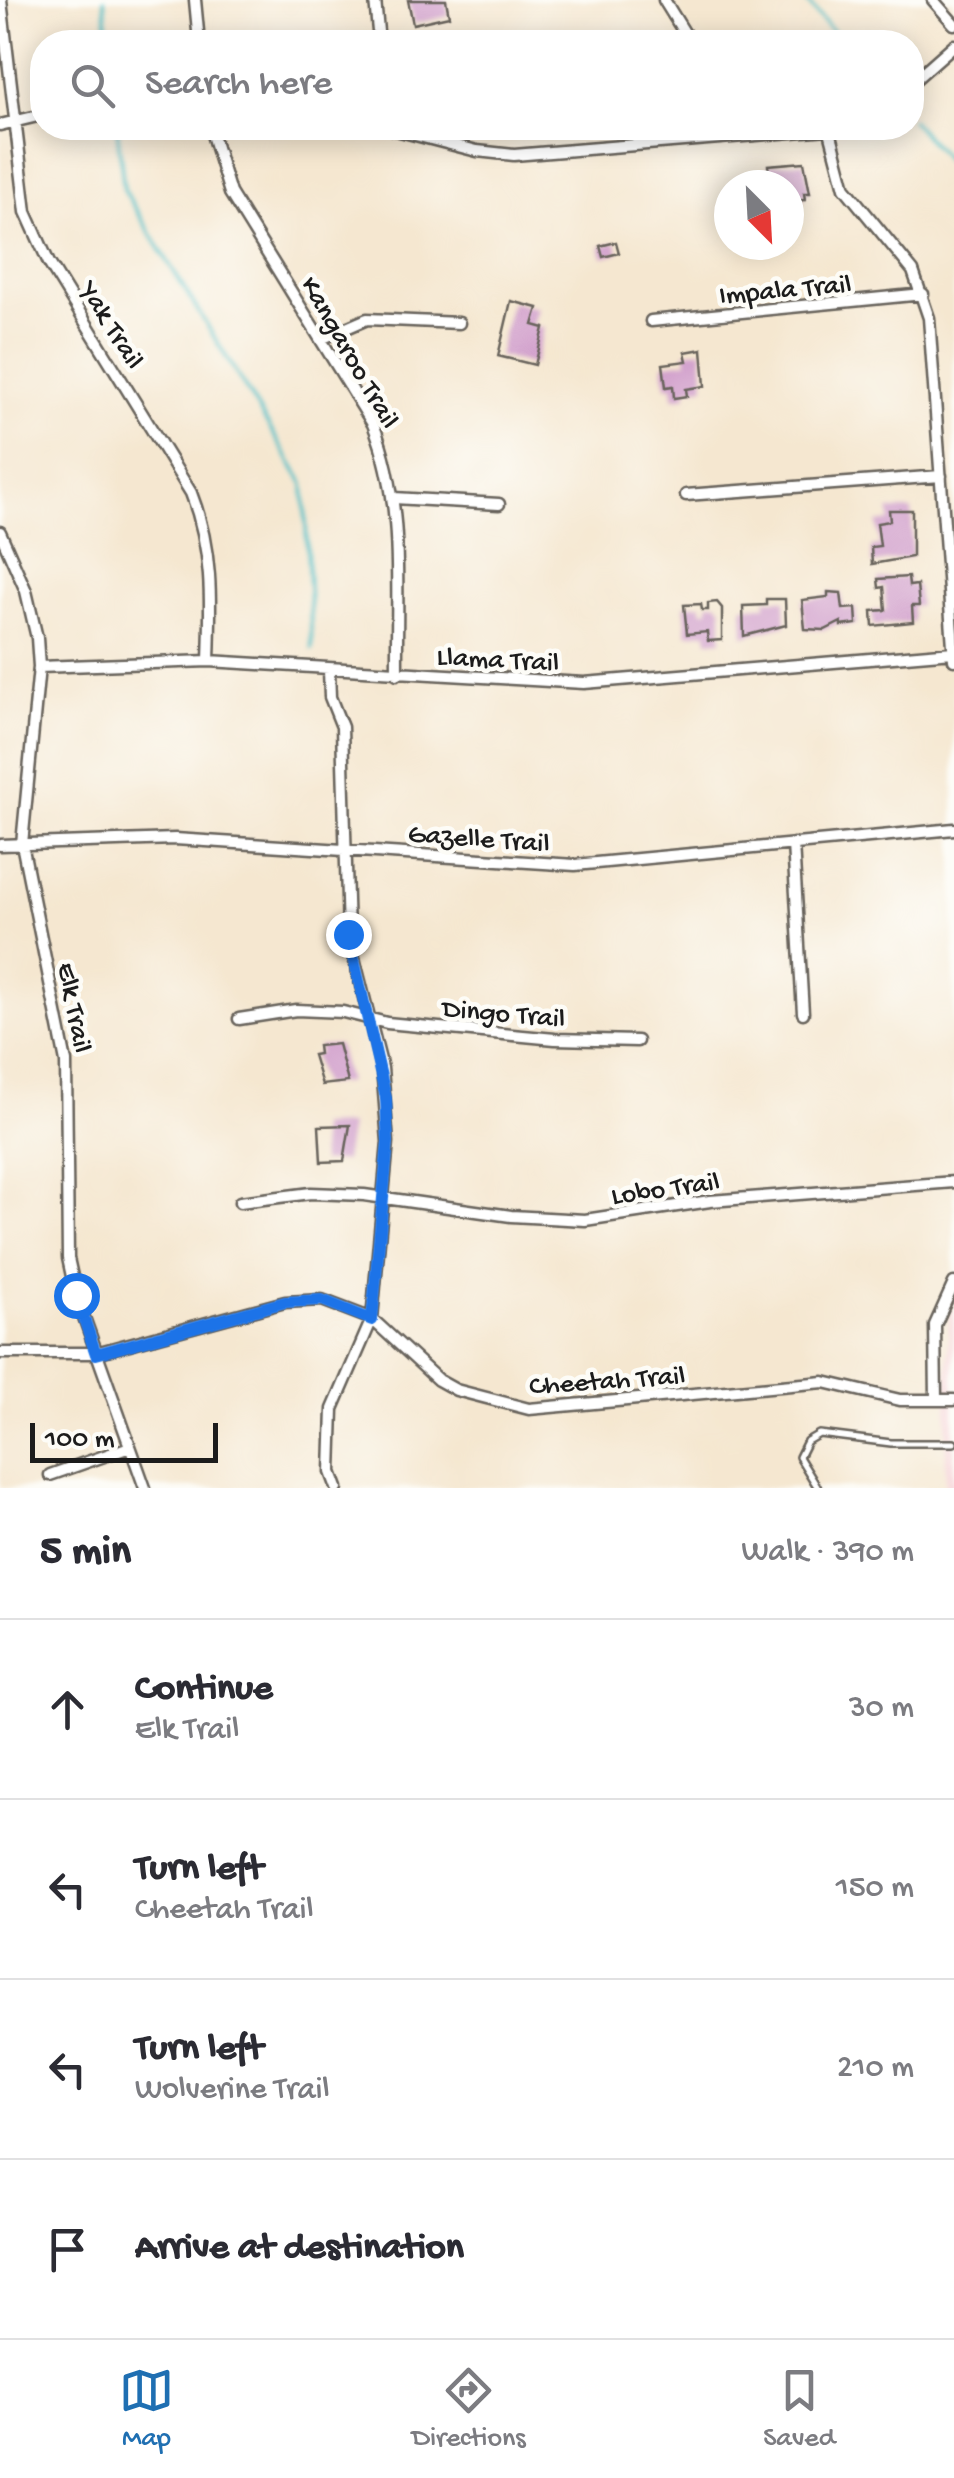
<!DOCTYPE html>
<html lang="en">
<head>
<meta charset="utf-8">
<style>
	body { margin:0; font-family:"Gochi Hand",sans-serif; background:#f2f2f3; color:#2b2b33 }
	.compass { position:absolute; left:714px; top:170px; width:90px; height:90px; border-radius:50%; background:#fff; box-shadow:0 5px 25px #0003; rotate:156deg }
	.scale { position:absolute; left:30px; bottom:25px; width:188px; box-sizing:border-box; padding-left:10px; border:5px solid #1c1c1c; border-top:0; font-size:28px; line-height:35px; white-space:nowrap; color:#1c1c1c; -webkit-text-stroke:8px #fdfcf7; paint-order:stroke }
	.stop { position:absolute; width:30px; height:30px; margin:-22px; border:8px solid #1a73e8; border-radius:50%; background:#fff }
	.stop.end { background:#1a73e8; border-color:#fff; box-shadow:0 2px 10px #0008 }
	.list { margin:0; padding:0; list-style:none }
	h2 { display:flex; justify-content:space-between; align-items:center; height:130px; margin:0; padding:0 40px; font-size:42px }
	h2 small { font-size:32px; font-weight:400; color:#7c7c81 }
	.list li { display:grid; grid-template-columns:65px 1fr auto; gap:30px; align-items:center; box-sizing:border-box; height:180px; padding:0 40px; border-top:2px solid #e1e1e2 }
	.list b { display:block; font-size:38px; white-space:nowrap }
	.list p { margin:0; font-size:32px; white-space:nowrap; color:#7c7c81 }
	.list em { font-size:32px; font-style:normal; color:#7c7c81 }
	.icon { flex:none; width:55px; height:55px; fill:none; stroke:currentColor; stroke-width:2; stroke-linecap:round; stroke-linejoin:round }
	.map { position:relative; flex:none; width:954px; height:1488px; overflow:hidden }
	.search { position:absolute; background:#fff; box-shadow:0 5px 25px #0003; left:30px; right:30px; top:30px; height:110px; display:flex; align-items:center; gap:25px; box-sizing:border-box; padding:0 35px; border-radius:40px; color:#7c7c81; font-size:38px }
	.sheet { height:850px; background:#fff }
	nav { display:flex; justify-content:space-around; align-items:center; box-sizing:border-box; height:140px; border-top:2px solid #e1e1e2; background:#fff; font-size:28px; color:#7c7c81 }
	nav a { display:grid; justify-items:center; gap:5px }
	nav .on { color:#1f6fb2 }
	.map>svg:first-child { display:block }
</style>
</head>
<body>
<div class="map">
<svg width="954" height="1488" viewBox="0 0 954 1488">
	<rect width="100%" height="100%" fill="#fdfcf7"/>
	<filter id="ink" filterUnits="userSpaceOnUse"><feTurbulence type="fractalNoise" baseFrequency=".01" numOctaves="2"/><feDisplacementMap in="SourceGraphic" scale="20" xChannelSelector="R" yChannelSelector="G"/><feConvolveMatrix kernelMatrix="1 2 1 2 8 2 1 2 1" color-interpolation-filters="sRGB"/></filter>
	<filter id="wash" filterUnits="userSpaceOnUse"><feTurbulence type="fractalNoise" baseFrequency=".0048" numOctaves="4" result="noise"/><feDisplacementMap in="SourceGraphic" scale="40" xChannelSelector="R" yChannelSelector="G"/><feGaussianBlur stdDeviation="2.25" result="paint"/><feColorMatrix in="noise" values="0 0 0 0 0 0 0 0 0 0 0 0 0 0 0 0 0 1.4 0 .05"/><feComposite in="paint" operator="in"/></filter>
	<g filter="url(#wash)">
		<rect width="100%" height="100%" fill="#f5e7d0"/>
		<path fill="#f6cfd6" d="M 954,1306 L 954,1488 L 945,1488 L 949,1316 Z"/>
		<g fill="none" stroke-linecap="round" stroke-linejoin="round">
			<path stroke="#51bfc6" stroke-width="4" d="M 104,0 L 109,42
				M 805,0 L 842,42
				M 912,121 L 954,168
				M 117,128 L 124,190 L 304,484 L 312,649"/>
		</g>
		<g id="blocks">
			<path fill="#d3a3cd" d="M 408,0 L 446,0 L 449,16 L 413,24 Z
				M 804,162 L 810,193 L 804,193 L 805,200 L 789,201 L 789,185 L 770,185 L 768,165 Z
				M 616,242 L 619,253 L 603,257 L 600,246 Z
				M 511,301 L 538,308 L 533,325 L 544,328 L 535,365 L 498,356 Z
				M 702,349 L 705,386 L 686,389 L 687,396 L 674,398 L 673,386 L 666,387 L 663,364 L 687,361 L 685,352 Z
				M 889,510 L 912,510 L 912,557 L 872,564 L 871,547 L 880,546 L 877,523 L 890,521 Z
				M 908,577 L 909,586 L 917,585 L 919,606 L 912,606 L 913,622 L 873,626 L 872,611 L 886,610 L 884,587 L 879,588 L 878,579 Z
				M 828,592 L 841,593 L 843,609 L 856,608 L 857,624 L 841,626 L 841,622 L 825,630 L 805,629 L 802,600 L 828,597 Z
				M 766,599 L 785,599 L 786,625 L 744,636 L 743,606 L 766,605 Z
				M 717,602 L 722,608 L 722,640 L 708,641 L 707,632 L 687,634 L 684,605 L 701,604 L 702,610 L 708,610 L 708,603 Z
				M 338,1044 L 348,1082 L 322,1085 L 313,1055 L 319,1054 L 318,1046 Z
				M 350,1125 L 344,1161 L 321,1162 L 319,1126 Z"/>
		</g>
	</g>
	<g filter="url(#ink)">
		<use href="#blocks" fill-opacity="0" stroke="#68635b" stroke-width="2.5"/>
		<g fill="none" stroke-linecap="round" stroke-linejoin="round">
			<defs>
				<path id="lane" d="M 818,1488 L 799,1457 L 807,1441 L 819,1434 L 891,1443 L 954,1443"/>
				<path id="street" d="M 1,0 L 26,212 L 49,263 L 191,493 C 213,549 211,602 209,661
					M 195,0 L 199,42
					M 375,0 L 379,42
					M 664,0 L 690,42
					M 933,0 L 954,24
					M 912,82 L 954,45
					M 0,125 L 42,115
					M 210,128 L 230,193 L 373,424 C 405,503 396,590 397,674
					M 388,128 L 477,151 L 514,155 L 840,128
					M 830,131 L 845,188 L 913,271 L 929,318 L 954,660
					M 651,321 L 923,294
					M 321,339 L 367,319 L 459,323
					M 686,495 L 941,476
					M 394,498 L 499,504
					M 0,532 L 26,591 L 37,638 L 39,667 L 22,844 L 66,1062 L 68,1258 L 76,1295 L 145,1488
					M 39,667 L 209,661 L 584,683 L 953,652
					M 329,670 L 330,697 L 342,727 L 348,934 L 382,1068 L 388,1142 L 372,1319 L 333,1409 L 331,1472 L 337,1488
					M 793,844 L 803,1013
					M 0,845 L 175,839 L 575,865 L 954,829
					M 239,1019 L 296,1010 L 343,1012 L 387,1023 L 555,1039 L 637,1041
					M 240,1202 L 311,1193 L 364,1195 L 511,1216 L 585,1220 L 710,1201 L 954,1182
					M 0,1353 L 96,1353 L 285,1302 L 322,1300 L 372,1319 L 438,1380 L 456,1390 L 529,1409 L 824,1382 L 900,1400 L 954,1400
					M 936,1400 L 935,1325 L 954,1283
					M 50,1475 L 130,1447"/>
			</defs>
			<use href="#lane" stroke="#68635b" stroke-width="10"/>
			<use href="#street" stroke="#68635b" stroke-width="15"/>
			<use href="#lane" stroke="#fff" stroke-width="5"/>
			<use href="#street" stroke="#fff" stroke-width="10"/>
		</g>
	</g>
	<g fill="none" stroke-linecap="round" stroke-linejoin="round" filter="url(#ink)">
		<path stroke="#1a73e8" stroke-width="12" d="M 76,1295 L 96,1354 L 285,1302 L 322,1300 L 372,1320 L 388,1142 L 386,1098 L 348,934"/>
	</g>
	<g text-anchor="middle" stroke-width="9" stroke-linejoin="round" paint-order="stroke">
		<g font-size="28" fill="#1c1c1c" stroke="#fdfcf7">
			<text transform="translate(785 287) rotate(-5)" y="10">Impala Trail</text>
			<text transform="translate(114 324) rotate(58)" y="10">Yak Trail</text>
			<text transform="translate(352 351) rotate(60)" y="10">Kangaroo Trail</text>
			<text transform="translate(498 657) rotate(3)" y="10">Llama Trail</text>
			<text transform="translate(479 836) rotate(4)" y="10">Gazelle Trail</text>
			<text transform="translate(77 1007) rotate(79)" y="10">Elk Trail</text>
			<text transform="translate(504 1011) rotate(5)" y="10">Dingo Trail</text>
			<text transform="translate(665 1186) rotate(-8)" y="10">Lobo Trail</text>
			<text transform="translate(607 1378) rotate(-4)" y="10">Cheetah Trail</text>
		</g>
	</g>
</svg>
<svg class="compass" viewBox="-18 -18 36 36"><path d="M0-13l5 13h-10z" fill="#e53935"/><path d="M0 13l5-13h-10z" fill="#7c7c81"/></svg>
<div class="scale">100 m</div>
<div class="stop" style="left:76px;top:1295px"></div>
<div class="stop end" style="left:348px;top:934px"></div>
<div class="search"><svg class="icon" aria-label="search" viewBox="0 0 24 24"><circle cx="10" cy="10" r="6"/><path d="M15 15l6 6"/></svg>Search here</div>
</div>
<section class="sheet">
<h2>5 min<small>Walk · 390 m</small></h2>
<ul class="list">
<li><svg class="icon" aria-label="ahead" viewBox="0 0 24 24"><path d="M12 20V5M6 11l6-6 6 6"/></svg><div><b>Continue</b><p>Elk Trail</p></div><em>30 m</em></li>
<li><svg class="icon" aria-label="left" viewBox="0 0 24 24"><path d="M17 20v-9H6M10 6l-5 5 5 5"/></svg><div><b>Turn left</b><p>Cheetah Trail</p></div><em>150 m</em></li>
<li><svg class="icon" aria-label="left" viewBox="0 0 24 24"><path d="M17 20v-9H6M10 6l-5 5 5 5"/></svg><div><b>Turn left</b><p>Wolverine Trail</p></div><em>210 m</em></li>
<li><svg class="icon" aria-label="arrive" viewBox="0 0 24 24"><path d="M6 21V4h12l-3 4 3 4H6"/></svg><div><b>Arrive at destination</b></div></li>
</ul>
</section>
<nav>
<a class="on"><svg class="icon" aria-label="map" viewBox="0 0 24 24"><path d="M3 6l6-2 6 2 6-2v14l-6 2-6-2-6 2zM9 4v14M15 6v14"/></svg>Map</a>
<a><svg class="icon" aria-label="directions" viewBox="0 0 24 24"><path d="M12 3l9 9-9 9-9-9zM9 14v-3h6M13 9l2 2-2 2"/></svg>Directions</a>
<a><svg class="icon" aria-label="saved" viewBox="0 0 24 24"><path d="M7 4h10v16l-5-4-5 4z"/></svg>Saved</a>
</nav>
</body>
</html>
